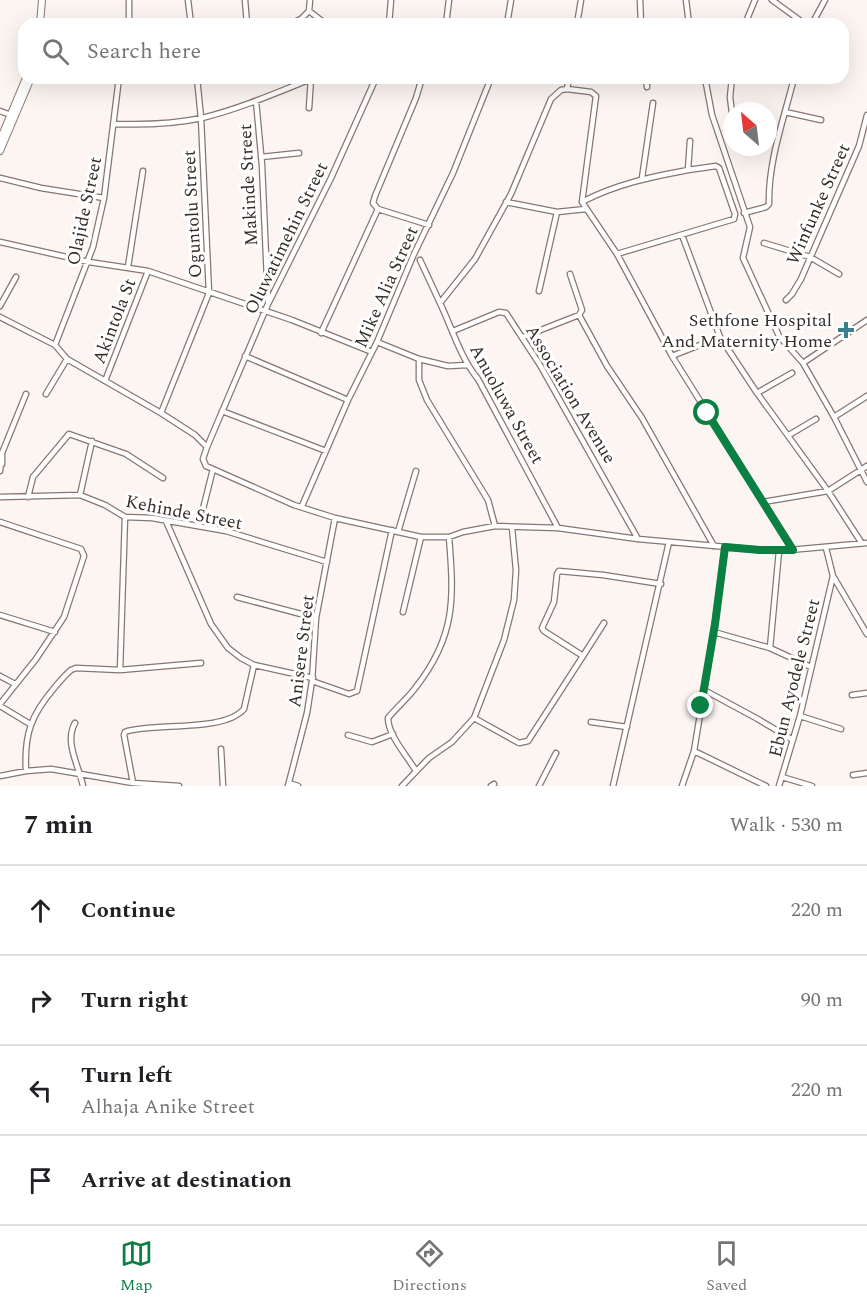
<!DOCTYPE html>
<html lang="en">
<head>
<meta charset="utf-8">
<style>
	body { margin:0; font-family:Spectral,serif; background:#f6f6f6; color:#202124 }
	.compass { position:absolute; left:723px; top:102px; width:54px; height:54px; border-radius:50%; background:#fff; box-shadow:0 6px 24px #0002; rotate:332deg }
	.stop { position:absolute; width:18px; height:18px; margin:-14px; border:4px solid #0b8043; border-radius:50%; background:#fff }
	.stop.end { background:#0b8043; border-color:#fff; box-shadow:0 2px 6px #0008 }
	.list { margin:0; padding:0; list-style:none }
	h2 { display:flex; justify-content:space-between; align-items:center; height:78px; margin:0; padding:0 24px; font-size:26px }
	h2 small { font-size:20px; font-weight:400; color:#757577 }
	.list li { display:grid; grid-template-columns:39px 1fr auto; gap:18px; align-items:center; box-sizing:border-box; height:90px; padding:0 24px; border-top:2px solid #e0e0e0 }
	.list b { display:block; font-size:22px; white-space:nowrap }
	.list p { margin:0; font-size:20px; white-space:nowrap; color:#757577 }
	.list em { font-size:20px; font-style:normal; color:#757577 }
	.icon { flex:none; width:33px; height:33px; fill:none; stroke:currentColor; stroke-width:2; stroke-linecap:round; stroke-linejoin:round }
	.map { position:relative; flex:none; width:867px; height:786px; overflow:hidden }
	.search { position:absolute; background:#fff; box-shadow:0 6px 24px #0002; left:18px; right:18px; top:18px; height:66px; display:flex; align-items:center; gap:15px; box-sizing:border-box; padding:0 21px; border-radius:18px; color:#757577; font-size:22px }
	.sheet { height:438px; background:#fff }
	nav { display:flex; justify-content:space-around; align-items:center; box-sizing:border-box; height:84px; border-top:2px solid #e0e0e0; background:#fff; font-size:16px; color:#757577 }
	nav a { display:grid; justify-items:center; gap:3px }
	nav .on { color:#0b8043 }
	.map>svg:first-child { display:block }
</style>
</head>
<body>
<div class="map">
<svg width="867" height="786" viewBox="0 0 867 786">
	<rect width="100%" height="100%" fill="#fdf5f2"/>
	<g fill="none" stroke-linecap="round" stroke-linejoin="round">
		<defs>
			<path id="minor" d="M 129,0 L 129,24
				M 188,0 L 191,24
				M 245,0 L 247,24
				M 640,0 L 641,24
				M 686,0 L 689,24
				M 772,0 L 805,24
				M 309,11 L 310,0
				M 290,24 L 301,19 L 309,11 L 326,24
				M 389,24 L 391,0
				M 446,24 L 449,0
				M 507,24 L 511,0
				M 577,24 L 581,0
				M 745,24 L 755,0
				M 812,24 L 825,0
				M 646,78 L 647,87
				M 705,78 L 712,115 L 750,227 L 743,258 L 779,336 L 803,363 L 834,417 L 867,482
				M 567,89 L 591,92 L 596,96 L 582,202 L 617,254 L 672,356 L 793,550
				M 256,101 L 262,165 L 268,302
				M 309,108 L 311,78
				M 0,111 L 11,115
				M 785,112 L 821,120
				M 732,113 L 730,97 L 732,78
				M 114,124 C 143,125 174,124 202,118 C 239,109 276,93 311,79
				M 261,157 L 299,153
				M 0,178 L 41,188 L 104,198
				M 642,178 L 653,103
				M 506,202 L 557,212 L 586,209
				M 582,202 C 616,184 651,177 688,170 L 690,141
				M 378,209 L 429,225
				M 744,213 L 766,207 L 769,204 C 768,161 784,119 794,78
				M 682,235 L 720,337 L 757,393 L 828,491 L 861,542
				M 0,242 L 89,262 L 148,271 L 292,320 L 372,352
				M 764,243 L 810,257 L 839,274
				M 617,254 L 734,219 L 735,214 L 719,168 L 716,166 L 688,170
				M 420,260 L 440,303
				M 128,267 L 143,171
				M 570,274 L 582,310 L 579,315 L 607,366 L 642,418 L 714,546
				M 539,291 L 557,212
				M 786,300 L 792,294 L 801,279 L 859,146 L 867,115
				M 0,306 L 16,277
				M 0,317 L 55,345 L 67,359 L 161,413 L 195,435 L 207,447 L 203,459 L 206,466 L 294,505 L 335,518 L 421,537 L 449,537 L 463,532 L 495,526 L 558,528 L 638,539 L 760,550 L 779,551 L 867,543
				M 453,331 L 499,312 L 506,313 L 540,365 L 638,539
				M 321,333 L 378,209 L 373,203 L 375,196 L 416,98 L 422,78
				M 523,337 L 579,315
				M 377,342 L 419,359 L 419,380 L 427,400 L 488,500 L 495,526
				M 55,345 L 93,247 L 104,198 L 119,78
				M 245,356 L 348,400
				M 672,356 L 720,337
				M 419,359 L 448,366 L 467,365
				M 803,363 L 867,320
				M 105,381 L 148,271
				M 757,393 L 792,373
				M 46,394 L 67,359
				M 222,411 L 326,451
				M 161,413 L 209,293 L 201,118 L 197,78
				M 834,417 L 867,396
				M 789,435 L 816,419
				M 207,447 L 268,304 L 331,178 L 376,78
				M 2,464 L 2,453 L 26,394
				M 0,471 L 1,461
				M 80,495 L 92,441
				M 0,497 L 80,495 L 105,505 L 125,517 L 152,518 L 226,531 L 327,562
				M 28,497 L 33,477 L 69,434 L 126,454 L 163,478
				M 763,502 L 828,491 L 867,466
				M 302,506 L 348,400 L 377,342 L 414,254 L 453,173 L 491,78
				M 166,521 L 211,624 L 228,648 L 241,658 L 254,665 L 313,678
				M 0,522 L 81,549 L 84,556 L 64,617 L 36,659 L 0,704
				M 199,525 L 213,469
				M 558,528 L 478,379 C 460,357 452,328 440,303 L 475,259 L 511,194 L 551,99 L 561,90 L 567,89 L 569,78
				M 398,532 L 416,471
				M 826,548 L 833,576 L 867,634
				M 237,597 L 316,618
				M 403,612 L 421,537
				M 0,615 L 55,632
				M 714,632 L 770,648 L 811,667
				M 770,648 L 779,551
				M 583,656 L 604,623
				M 120,670 L 125,517
				M 0,676 L 15,684
				M 312,681 L 349,694 L 357,691 L 392,530
				M 704,690 L 756,718 L 793,740
				M 852,695 L 867,693
				M 0,706 L 30,724
				M 800,716 L 841,729
				M 474,718 L 519,743 L 528,741 L 583,656 L 544,631 L 542,628 L 554,602 L 557,574 L 559,571 L 603,575 L 661,584
				M 591,722 L 627,727
				M 75,723 C 64,742 79,766 83,786
				M 348,735 L 372,742 L 393,734
				M 221,749 L 223,786
				M 694,751 L 766,786
				M 26,771 C 24,734 31,715 55,687 C 60,681 65,675 71,670 L 76,668 L 120,670 L 201,663
				M 416,771 C 407,756 388,735 388,718 C 397,707 408,698 416,687 C 456,636 454,598 449,537
				M 853,775 L 867,773
				M 0,776 L 26,771 L 51,769 L 133,783 L 179,786
				M 782,777 L 812,786
				M 133,783 L 124,735 L 125,732 C 153,722 223,733 244,709 L 254,665
				M 289,783 L 298,786
				M 288,786 L 307,713 L 312,681 L 316,618 L 335,518
				M 402,786 L 429,758 L 452,742 L 474,718 L 504,640 L 514,600 L 516,570 L 512,528
				M 491,786 L 494,784
				M 539,786 L 556,753
				M 613,786 L 669,542
				M 682,786 L 694,751 L 715,624 L 725,547
				M 779,786 L 800,716 L 833,576"/>
			<path id="secondary" d="M 40,24 L 42,0
				M 0,140 L 26,78
				M 0,151 L 31,78"/>
		</defs>
		<use href="#minor" stroke="#877670" stroke-width="7"/>
		<use href="#secondary" stroke="#877670" stroke-width="8"/>
		<use href="#minor" stroke="#fff" stroke-width="4.5"/>
		<use href="#secondary" stroke="#fff" stroke-width="6"/>
	</g>
	<g fill="none" stroke-linecap="round" stroke-linejoin="round">
		<path stroke="#0b8043" stroke-width="8" d="M 701,706 L 715,624 L 725,547 L 760,550 L 793,550 L 707,413"/>
	</g>
	<path fill="#39808b" stroke="#fff" stroke-width="2" d="M843 321h6v6h6v6h-6v6h-6v-6h-6v-6h6z"/>
	<g text-anchor="middle" stroke-width="6" stroke-linejoin="round" paint-order="stroke">
		<g font-size="18" fill="#342d2a" stroke="#fff">
			<text transform="translate(248 185) rotate(-93)" y="6">Makinde Street</text>
			<text transform="translate(818 204) rotate(-66)" y="6">Winfunke Street</text>
			<text transform="translate(84 211) rotate(-78)" y="6">Olajide Street</text>
			<text transform="translate(192 214) rotate(-93)" y="6">Oguntolu Street</text>
			<text transform="translate(286 238) rotate(-64)" y="6">Oluwatimehin Street</text>
			<text transform="translate(386 287) rotate(-66)" y="6">Mike Alia Street</text>
			<text transform="translate(114 321) rotate(-69)" y="6">Akintola St</text>
			<text transform="translate(571 394) rotate(59)" y="6">Association Avenue</text>
			<text transform="translate(507 404) rotate(61)" y="6">Anuoluwa Street</text>
			<text transform="translate(184 512) rotate(11)" y="6">Kehinde Street</text>
			<text transform="translate(301 651) rotate(-83)" y="6">Anisere Street</text>
			<text transform="translate(794 678) rotate(-76)" y="6">Ebun Ayodele Street</text>
		</g>
		<g font-size="18" fill="#342d2a" stroke="#fff" text-anchor="end">
			<text x="832" y="326">Sethfone Hospital<tspan x="832" dy="21">And Maternity Home</tspan></text>
		</g>
	</g>
</svg>
<svg class="compass" viewBox="-18 -18 36 36"><path d="M0-13l5 13h-10z" fill="#e53935"/><path d="M0 13l5-13h-10z" fill="#757577"/></svg>
<div class="stop" style="left:707px;top:413px"></div>
<div class="stop end" style="left:701px;top:706px"></div>
<div class="search"><svg class="icon" aria-label="search" viewBox="0 0 24 24"><circle cx="10" cy="10" r="6"/><path d="M15 15l6 6"/></svg>Search here</div>
</div>
<section class="sheet">
<h2>7 min<small>Walk · 530 m</small></h2>
<ul class="list">
<li><svg class="icon" aria-label="ahead" viewBox="0 0 24 24"><path d="M12 20V5M6 11l6-6 6 6"/></svg><div><b>Continue</b></div><em>220 m</em></li>
<li><svg class="icon" aria-label="right" viewBox="0 0 24 24"><path d="M7 20v-9h11M14 6l5 5-5 5"/></svg><div><b>Turn right</b></div><em>90 m</em></li>
<li><svg class="icon" aria-label="left" viewBox="0 0 24 24"><path d="M17 20v-9H6M10 6l-5 5 5 5"/></svg><div><b>Turn left</b><p>Alhaja Anike Street</p></div><em>220 m</em></li>
<li><svg class="icon" aria-label="arrive" viewBox="0 0 24 24"><path d="M6 21V4h12l-3 4 3 4H6"/></svg><div><b>Arrive at destination</b></div></li>
</ul>
</section>
<nav>
<a class="on"><svg class="icon" aria-label="map" viewBox="0 0 24 24"><path d="M3 6l6-2 6 2 6-2v14l-6 2-6-2-6 2zM9 4v14M15 6v14"/></svg>Map</a>
<a><svg class="icon" aria-label="directions" viewBox="0 0 24 24"><path d="M12 3l9 9-9 9-9-9zM9 14v-3h6M13 9l2 2-2 2"/></svg>Directions</a>
<a><svg class="icon" aria-label="saved" viewBox="0 0 24 24"><path d="M7 4h10v16l-5-4-5 4z"/></svg>Saved</a>
</nav>
</body>
</html>
